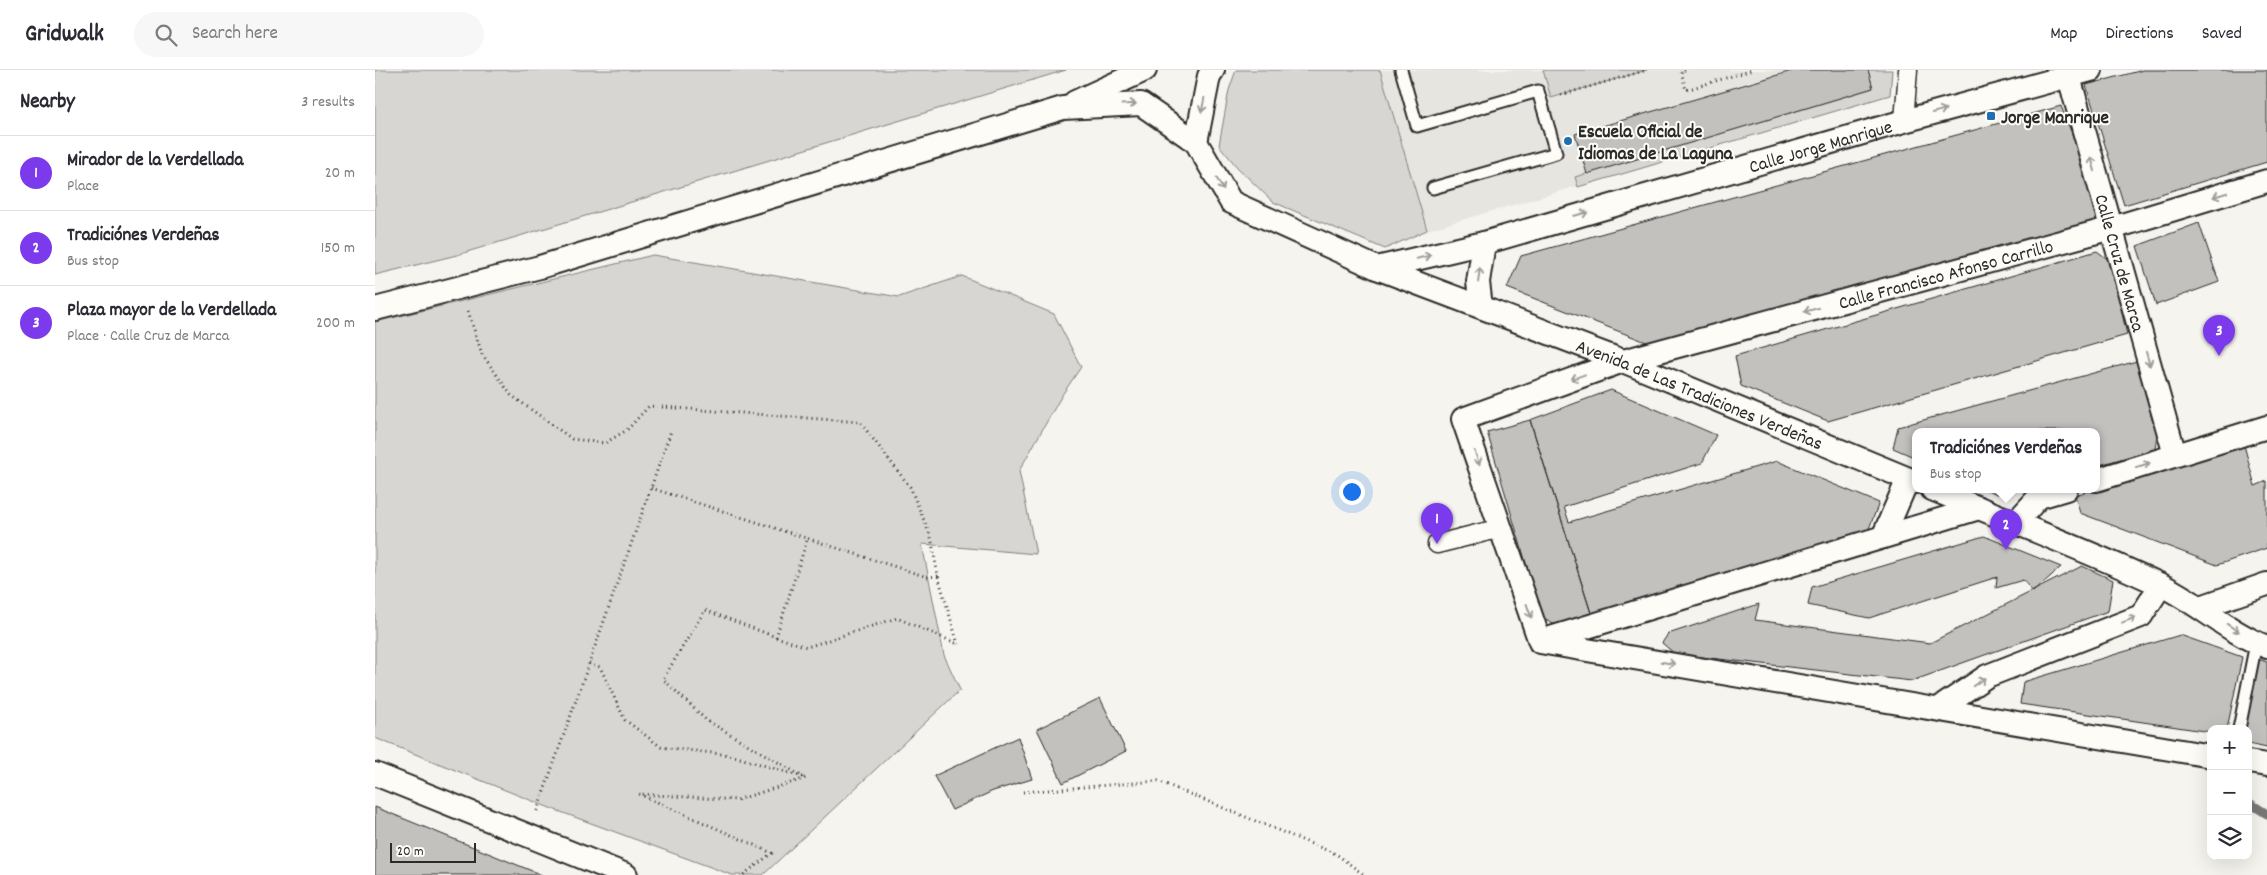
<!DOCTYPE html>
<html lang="en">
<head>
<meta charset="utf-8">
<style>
	body { margin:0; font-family:Dekko,sans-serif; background:#f7f7f7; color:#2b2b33 }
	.controls { position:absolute; right:15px; bottom:15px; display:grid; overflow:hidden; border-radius:10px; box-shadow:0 5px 20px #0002 }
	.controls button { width:45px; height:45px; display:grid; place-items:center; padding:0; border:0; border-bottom:1px solid #e1e1e2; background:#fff; color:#2b2b33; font:25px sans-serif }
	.scale { position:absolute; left:15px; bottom:12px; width:86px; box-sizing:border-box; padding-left:5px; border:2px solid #2b2b2b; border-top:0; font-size:14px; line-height:18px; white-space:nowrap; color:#2b2b2b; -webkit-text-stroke:4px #fdfcf7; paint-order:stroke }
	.you { position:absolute; left:976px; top:421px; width:18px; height:18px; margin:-12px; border:4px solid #fff; border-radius:50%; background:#1a73e8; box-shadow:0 0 0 8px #1a73e833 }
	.badge { display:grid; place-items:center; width:32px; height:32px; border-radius:50%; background:#7c3aed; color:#fff; font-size:16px; font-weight:700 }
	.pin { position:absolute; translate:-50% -41px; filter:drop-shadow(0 1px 2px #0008) }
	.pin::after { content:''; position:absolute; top:26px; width:18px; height:15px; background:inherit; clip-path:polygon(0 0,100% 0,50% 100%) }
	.popup { position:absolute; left:1537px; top:358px; width:188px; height:65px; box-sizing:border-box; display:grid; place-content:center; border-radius:10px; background:#fff; filter:drop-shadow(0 1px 4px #0005); font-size:16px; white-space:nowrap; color:#7c7c81 }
	.popup b { font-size:19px; color:#2b2b33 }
	.popup::after { content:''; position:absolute; left:50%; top:100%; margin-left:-10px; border:10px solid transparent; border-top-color:#fff }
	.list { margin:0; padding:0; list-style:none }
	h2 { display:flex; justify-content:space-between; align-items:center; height:65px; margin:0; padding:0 20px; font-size:21px }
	h2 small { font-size:16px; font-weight:400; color:#7c7c81 }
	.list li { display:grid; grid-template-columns:32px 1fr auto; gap:15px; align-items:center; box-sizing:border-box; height:75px; padding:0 20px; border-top:1px solid #e1e1e2 }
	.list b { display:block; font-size:19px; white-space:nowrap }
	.list p { margin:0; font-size:16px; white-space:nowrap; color:#7c7c81 }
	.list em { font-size:16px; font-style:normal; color:#7c7c81 }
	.icon { flex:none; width:28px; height:28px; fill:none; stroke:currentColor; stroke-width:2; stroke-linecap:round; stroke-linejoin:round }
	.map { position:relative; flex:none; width:1892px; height:805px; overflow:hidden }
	header { display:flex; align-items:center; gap:30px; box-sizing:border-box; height:70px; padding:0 25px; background:#fff; border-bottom:1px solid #e1e1e2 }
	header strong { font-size:24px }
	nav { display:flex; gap:28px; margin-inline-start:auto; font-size:18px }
	.search { width:350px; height:45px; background:#f7f7f7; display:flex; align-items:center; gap:12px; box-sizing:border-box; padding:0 18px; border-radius:28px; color:#7c7c81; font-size:19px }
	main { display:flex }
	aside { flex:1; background:#fff }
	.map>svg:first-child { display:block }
</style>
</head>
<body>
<header>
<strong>Gridwalk</strong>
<div class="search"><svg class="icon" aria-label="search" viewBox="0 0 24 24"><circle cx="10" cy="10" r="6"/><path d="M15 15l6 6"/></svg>Search here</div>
<nav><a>Map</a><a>Directions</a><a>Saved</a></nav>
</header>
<main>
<aside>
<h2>Nearby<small>3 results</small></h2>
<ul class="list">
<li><span class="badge">1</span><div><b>Mirador de la Verdellada</b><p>Place</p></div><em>20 m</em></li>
<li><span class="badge">2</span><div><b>Tradiciónes Verdeñas</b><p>Bus stop</p></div><em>150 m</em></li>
<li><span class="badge">3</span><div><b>Plaza mayor de la Verdellada</b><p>Place · Calle Cruz de Marca</p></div><em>200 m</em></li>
</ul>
</aside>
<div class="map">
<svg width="1892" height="805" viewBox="0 0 1892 805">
	<rect width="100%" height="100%" fill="#f5f4ef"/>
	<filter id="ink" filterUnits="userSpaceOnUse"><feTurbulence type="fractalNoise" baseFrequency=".02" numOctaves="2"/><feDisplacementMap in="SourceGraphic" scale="10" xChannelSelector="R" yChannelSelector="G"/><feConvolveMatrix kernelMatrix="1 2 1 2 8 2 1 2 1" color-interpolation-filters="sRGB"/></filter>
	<g filter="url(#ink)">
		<path fill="#e6e5e0" d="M 1005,0 L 1517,0 L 1515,25 L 1052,160 Z"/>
		<path fill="#d7d6d2" stroke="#81807e" d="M 0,0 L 691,0 L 82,185 L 0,205 Z
			M 861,0 L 1005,0 L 1052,160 L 1010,179 L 898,132 L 862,97 L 844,75 L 854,20 Z
			M 1168,0 L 1272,0 L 1176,28 Z
			M 1493,0 L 1517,0 L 1515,25 L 1203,117 L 1200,107 L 1498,18 Z
			M 278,185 L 524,227 L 587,206 L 679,244 L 706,297 L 687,325 L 644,401 L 661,484 L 547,474 L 569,585 L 585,620 L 388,805 L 357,805 L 175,738 L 0,668 L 0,252 Z"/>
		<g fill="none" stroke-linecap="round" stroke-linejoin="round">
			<path stroke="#797877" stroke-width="9" d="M 1873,732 L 1892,744"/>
		</g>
		<path fill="#c2c1be" stroke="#2b2b2b" d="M 1420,0 L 1493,0 L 1498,18 L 1212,104 L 1200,64 Z
			M 1768,0 L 1892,0 L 1892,92 L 1749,135 L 1711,15 Z
			M 1686,36 L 1726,137 L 1718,153 L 1279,275 L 1132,218 L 1146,186 Z
			M 1824,153 L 1844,212 L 1781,235 L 1762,176 Z
			M 1722,181 L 1735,191 L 1752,265 L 1453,351 L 1366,316 L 1360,286 Z
			M 1762,291 L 1782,364 L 1780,379 L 1721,396 L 1721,361 L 1541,361 L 1541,388 L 1518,378 L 1523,357 Z
			M 1236,320 L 1341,365 L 1327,393 L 1189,437 L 1194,452 L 1402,391 L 1504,433 L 1493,461 L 1239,539 L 1216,543 L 1155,350 Z
			M 1155,350 L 1216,543 L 1184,556 L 1167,547 L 1112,362 Z
			M 1869,375 L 1880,416 L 1892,411 L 1892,478 L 1842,495 L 1705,443 L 1700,425 Z
			M 1610,419 L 1641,419 L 1622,424 Z
			M 1609,466 L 1686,497 L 1658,522 L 1648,510 L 1621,518 L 1622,507 L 1494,548 L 1433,535 L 1437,517 Z
			M 1707,496 L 1738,510 L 1733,541 L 1537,611 L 1300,584 L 1287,573 L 1293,564 L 1384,534 L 1380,550 L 1555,573 Z
			M 1805,565 L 1867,587 L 1852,659 L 1836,659 L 1836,662 L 1645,634 L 1648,612 Z
			M 1883,589 L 1892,592 L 1892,678 L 1873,674 L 1873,659 L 1870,659 Z
			M 725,628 L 751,681 L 688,713 L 662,659 Z
			M 643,667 L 657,709 L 618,721 L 577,740 L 559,706 Z
			M 0,737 L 167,805 L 0,805 Z"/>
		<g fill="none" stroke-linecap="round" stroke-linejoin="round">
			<defs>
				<path id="service" d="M 1026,0 L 1042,56 L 1163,21 L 1181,83 L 1058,118
					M 1864,659 L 1881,573"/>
				<path id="pedestrian" d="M 1529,51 L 1533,0
					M 1062,474 L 1126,458"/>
				<g id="minor">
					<path id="s1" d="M 1692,0 L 1800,385"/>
					<path d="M 700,32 L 770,0"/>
					<path d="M 821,72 L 834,6 L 838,0"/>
					<path id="s2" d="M 1002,198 L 1109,173 L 1529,51 L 1716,0"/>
					<path d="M 1106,237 L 1103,212 L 1109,173"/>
					<path id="s3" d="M 0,239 L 165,197 L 688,38 L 766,34 L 821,72 L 856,132 L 1002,198 L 1248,291 L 1541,412"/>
					<path d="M 1721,410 L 1892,357"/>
					<path d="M 1557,419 C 1632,450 1710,479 1784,514 C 1821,531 1854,563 1892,577"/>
					<path d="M 1641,452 L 1664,427 L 1691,419"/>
					<path d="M 1508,467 L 1533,409"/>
					<path d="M 1826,537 L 1892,514"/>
					<path d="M 1169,570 L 1604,438"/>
					<path d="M 1563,639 L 1612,606 L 1766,546 L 1786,515"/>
					<path id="s4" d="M 1836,686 L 1165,572 L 1088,349 L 1248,291 L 1737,158 L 1892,111"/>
					<path d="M 1873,692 L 1892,695"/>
					<path d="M 0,704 L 251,805"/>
				</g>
			</defs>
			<use href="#service" stroke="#2b2b2b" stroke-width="15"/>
			<use href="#pedestrian" stroke="#2b2b2b" stroke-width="21"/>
			<use href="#minor" stroke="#2b2b2b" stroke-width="26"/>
			<path stroke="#2b2b2b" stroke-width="3" stroke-dasharray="1 4" stroke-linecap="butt" d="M 1310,0 L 1306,1 L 1311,20 L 1377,0
				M 1186,25 L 1272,0
				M 93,241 L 107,284 L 136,325 L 197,369 L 230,373 L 252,360 L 274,336 L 485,352 L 535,417 L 556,467 L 563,506 L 583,574
				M 276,418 L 552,507 L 563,506
				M 401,567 L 432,577 L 522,548 L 583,574
				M 214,593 L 225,597 L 250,650 L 286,677 L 355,685 L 431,708 L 362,730 L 264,724 L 397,783 L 368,805
				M 425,705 L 331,650 L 288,609 L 330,540 L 401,567 L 432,470
				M 648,722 L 783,711 L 961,784 L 989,805
				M 162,741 L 296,361"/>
			<use href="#service" stroke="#fdfcf7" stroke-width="11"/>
			<use href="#pedestrian" stroke="#fdfcf7" stroke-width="18"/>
			<use href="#minor" stroke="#fdfcf7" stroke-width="22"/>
		</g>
		<defs><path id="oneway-shaft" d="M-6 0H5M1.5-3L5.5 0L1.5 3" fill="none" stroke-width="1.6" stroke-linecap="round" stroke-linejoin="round" transform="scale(1.25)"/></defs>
		<g stroke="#9e9e9b">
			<use href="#oneway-shaft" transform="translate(754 34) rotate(-3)"/>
			<use href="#oneway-shaft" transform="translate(828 35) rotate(101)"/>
			<use href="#oneway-shaft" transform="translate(1564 41) rotate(-15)"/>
			<use href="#oneway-shaft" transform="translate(1718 94) rotate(-106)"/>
			<use href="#oneway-shaft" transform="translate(845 114) rotate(60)"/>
			<use href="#oneway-shaft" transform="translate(1845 125) rotate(163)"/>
			<use href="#oneway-shaft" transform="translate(1206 144) rotate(-16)"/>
			<use href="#oneway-shaft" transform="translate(1049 187) rotate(-13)"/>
			<use href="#oneway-shaft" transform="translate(1104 205) rotate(-83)"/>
			<use href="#oneway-shaft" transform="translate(1436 240) rotate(165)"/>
			<use href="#oneway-shaft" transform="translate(1773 289) rotate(74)"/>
			<use href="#oneway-shaft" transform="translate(1203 307) rotate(160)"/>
			<use href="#oneway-shaft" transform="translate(1102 388) rotate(71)"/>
			<use href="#oneway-shaft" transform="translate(1768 395) rotate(-17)"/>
			<use href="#oneway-shaft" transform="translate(1154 541) rotate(71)"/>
			<use href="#oneway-shaft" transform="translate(1754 550) rotate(-21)"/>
			<use href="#oneway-shaft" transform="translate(1858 558) rotate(33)"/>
			<use href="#oneway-shaft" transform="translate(1293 593) rotate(10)"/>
			<use href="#oneway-shaft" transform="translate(1604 612) rotate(-34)"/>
		</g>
	</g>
	<g fill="#1f6fb2" stroke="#fdfcf7" stroke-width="2">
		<rect x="1611" y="41" width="10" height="10" rx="2.5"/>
		<circle cx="1193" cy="71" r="5"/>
	</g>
	<g text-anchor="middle" stroke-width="4" stroke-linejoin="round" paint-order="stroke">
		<g font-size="19" font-weight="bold" fill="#2b2b2b" stroke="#fdfcf7" text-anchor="start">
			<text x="1626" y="53">Jorge Manrique</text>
			<text x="1203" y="67">Escuela Oficial de<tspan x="1203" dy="22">Idiomas de La Laguna</tspan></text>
		</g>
		<g font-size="19" fill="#2b2b2b" stroke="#fdfcf7">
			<text dy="7" stroke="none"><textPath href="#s2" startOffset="460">Calle Jorge Manrique</textPath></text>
			<text dy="7" stroke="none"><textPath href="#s1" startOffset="200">Calle Cruz de Marca</textPath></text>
			<text dy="7" stroke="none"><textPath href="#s4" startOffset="1421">Calle Francisco Afonso Carrillo</textPath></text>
			<text dy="7" stroke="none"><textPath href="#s3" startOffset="1438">Avenida de Las Tradiciones Verdeñas</textPath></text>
		</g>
	</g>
</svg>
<div class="controls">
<button>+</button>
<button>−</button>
<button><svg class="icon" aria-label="layers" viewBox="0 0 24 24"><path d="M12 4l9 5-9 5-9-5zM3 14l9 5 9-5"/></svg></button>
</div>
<div class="scale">20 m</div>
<div class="you"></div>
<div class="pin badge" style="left:1062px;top:474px">1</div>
<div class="pin badge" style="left:1631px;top:480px">2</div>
<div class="popup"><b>Tradiciónes Verdeñas</b>Bus stop</div>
<div class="pin badge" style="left:1844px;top:286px">3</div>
</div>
</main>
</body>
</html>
